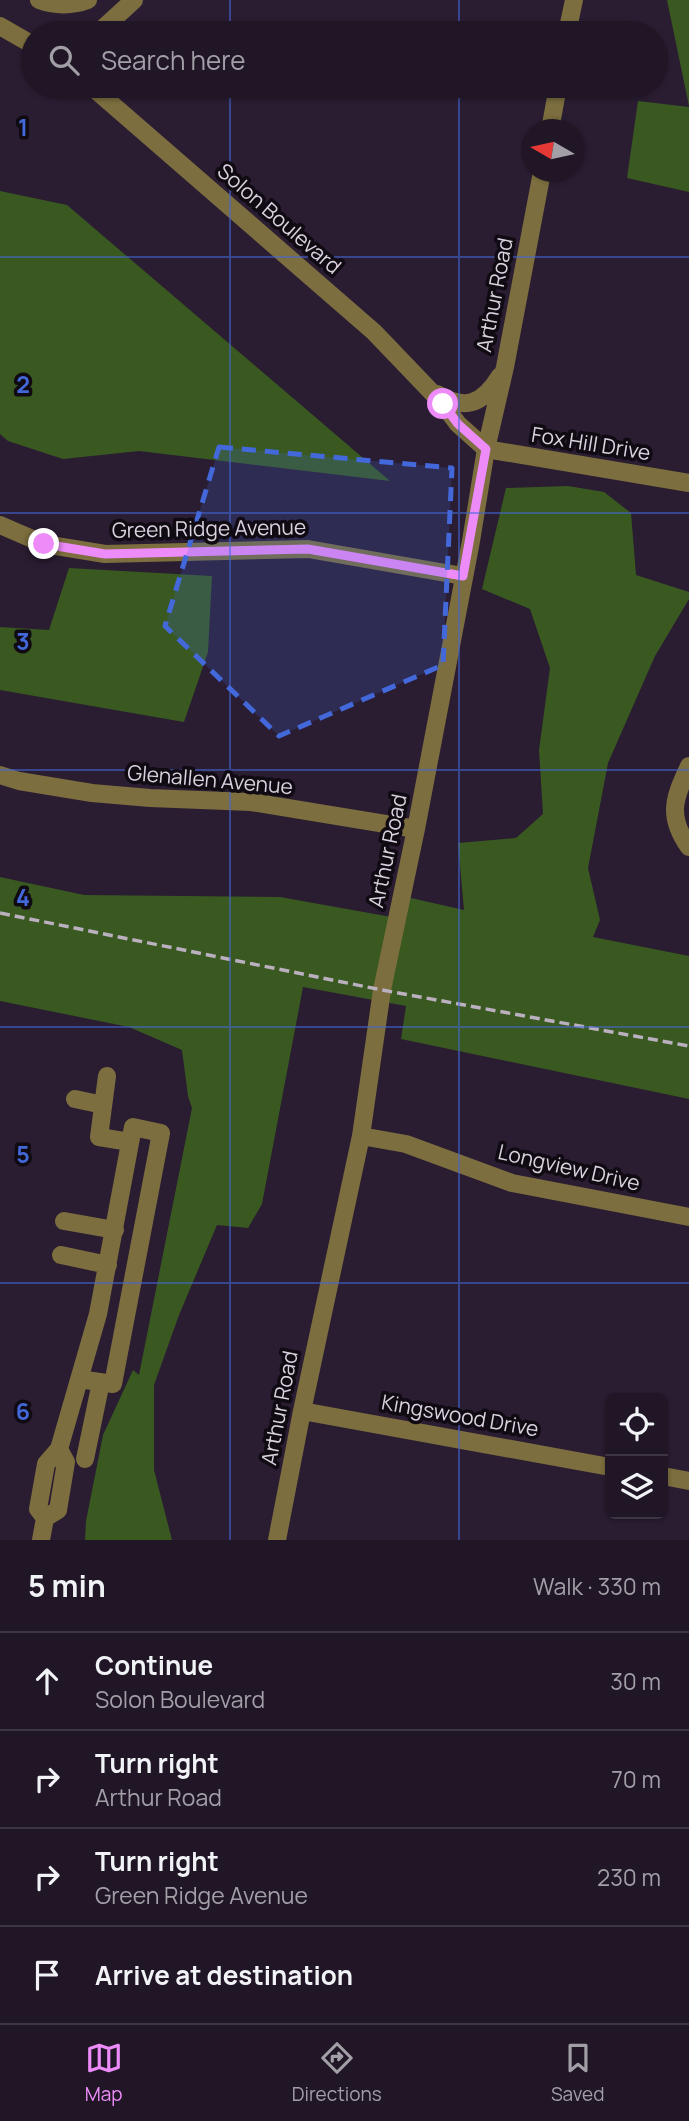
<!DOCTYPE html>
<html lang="en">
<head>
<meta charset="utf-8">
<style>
	body { margin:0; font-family:Manrope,sans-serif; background:#2d2332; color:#f1f3f6 }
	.controls { position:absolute; right:21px; bottom:21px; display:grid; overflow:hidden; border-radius:10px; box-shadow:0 2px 5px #0004 }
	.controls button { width:63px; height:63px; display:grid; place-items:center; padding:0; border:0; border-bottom:2px solid #3d3543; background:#201626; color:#f1f3f6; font:35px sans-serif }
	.compass { position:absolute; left:521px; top:119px; width:63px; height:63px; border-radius:50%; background:#201626; box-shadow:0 2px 5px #0004; rotate:279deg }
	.stop { position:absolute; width:21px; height:21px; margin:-16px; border:5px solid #ed8cf9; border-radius:50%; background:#fff }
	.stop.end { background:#ed8cf9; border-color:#fff; box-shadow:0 2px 7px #0008 }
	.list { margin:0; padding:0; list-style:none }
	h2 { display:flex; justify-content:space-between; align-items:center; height:91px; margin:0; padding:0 28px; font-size:30px }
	h2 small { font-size:23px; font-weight:400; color:#a29fa7 }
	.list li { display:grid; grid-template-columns:46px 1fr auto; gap:21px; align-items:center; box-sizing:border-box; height:98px; padding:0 28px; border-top:2px solid #3d3543 }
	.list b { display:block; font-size:26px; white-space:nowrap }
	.list p { margin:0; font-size:23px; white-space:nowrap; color:#a29fa7 }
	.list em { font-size:23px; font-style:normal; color:#a29fa7 }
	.icon { flex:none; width:38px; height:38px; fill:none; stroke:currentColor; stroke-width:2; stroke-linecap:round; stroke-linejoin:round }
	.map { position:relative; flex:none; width:689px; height:1540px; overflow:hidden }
	.search { position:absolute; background:#201626; box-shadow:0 2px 5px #0004; left:21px; right:21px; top:21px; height:77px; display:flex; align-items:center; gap:18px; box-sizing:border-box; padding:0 24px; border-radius:38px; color:#a29fa7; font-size:26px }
	.sheet { height:483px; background:#201626 }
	nav { display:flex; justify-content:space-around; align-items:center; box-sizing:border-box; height:98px; border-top:2px solid #3d3543; background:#201626; font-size:19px; color:#a29fa7 }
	nav a { display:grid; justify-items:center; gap:4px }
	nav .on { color:#ed8cf9 }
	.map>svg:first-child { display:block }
</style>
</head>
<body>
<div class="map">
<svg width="689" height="1540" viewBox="0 0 689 1540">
	<rect width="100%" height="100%" fill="#2a1d32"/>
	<path fill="#395920" d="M 667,0 L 689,0 L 689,106 Z
		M 638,101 L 689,107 L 689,192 L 627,178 Z
		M 0,191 L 67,205 L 390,481 L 139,451 L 63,459 L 8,441 L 0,434 Z
		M 568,486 L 604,492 L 631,513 L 636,575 L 689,592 L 689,599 L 655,656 L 608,763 L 588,868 L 600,920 L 593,937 L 689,956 L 689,1099 L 401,1039 L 406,1006 L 303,987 L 262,1204 L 248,1228 L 217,1225 L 179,1315 L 154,1385 L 154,1470 L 172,1540 L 85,1540 L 86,1521 L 103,1435 L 133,1370 L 139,1375 L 192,1108 L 188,1096 L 182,1050 L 129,1027 L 0,1001 L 0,877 L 84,895 L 280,897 L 397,918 L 402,896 L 464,910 L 458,843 L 516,838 L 543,814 L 539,750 L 550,668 L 530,609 L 482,589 L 506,488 Z
		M 69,568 L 212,576 L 208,652 L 184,722 L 0,690 L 0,627 L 49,630 Z"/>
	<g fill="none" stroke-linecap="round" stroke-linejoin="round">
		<path stroke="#7c6e3e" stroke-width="18" d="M 39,0 C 54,6 73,6 88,0
			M 0,26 L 33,45
			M 98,33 L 134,0
			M 567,33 L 574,0
			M 91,86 L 374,332 L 443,404 L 458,424 L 486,449
			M 550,130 L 558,86
			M 437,394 C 465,411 483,404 500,376
			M 486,449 L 689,483
			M 0,525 L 44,544 L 105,554 L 308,549 L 463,576
			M 689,766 C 674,798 667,816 689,847
			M 0,775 L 19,781 L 92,793 L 150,798 L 251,802 L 416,829
			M 107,1076 L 99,1137 L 130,1142
			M 75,1099 L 103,1105
			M 361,1136 L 406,1144 L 512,1183 L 689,1217
			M 64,1221 L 115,1230
			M 61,1255 L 108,1265
			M 302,1411 L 610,1467
			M 85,1459 L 101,1382
			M 663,1476 L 689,1481
			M 45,1518 L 38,1509 L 46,1464 L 59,1449 L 98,1314 L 133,1127 L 161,1133 L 113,1384 L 79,1379
			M 41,1540 L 45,1518 L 58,1510 L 66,1462 L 59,1449
			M 277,1540 L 302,1411 L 361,1136 L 382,990 L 416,829 L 471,541 L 486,449 L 505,367 L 542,172"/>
		<path stroke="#bab0bf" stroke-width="3.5" stroke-dasharray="10 5" stroke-linecap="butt" d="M 0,913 L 382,990 L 689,1046"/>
	</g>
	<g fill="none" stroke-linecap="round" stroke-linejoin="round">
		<path stroke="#ed8cf9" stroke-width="9" d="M 44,544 L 105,554 L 308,549 L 463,576 L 486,449 L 458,424 L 443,404"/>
	</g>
	<path fill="#4368d9" fill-opacity="0.2" stroke="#4368d9" stroke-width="5" stroke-dasharray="14 9" stroke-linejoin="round" d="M 219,447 L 452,468 L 443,665 L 279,736 L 165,626 Z"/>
	<path fill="none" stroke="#4368d9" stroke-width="2" stroke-opacity="0.55" d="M 230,0 L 230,33M 459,0 L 459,33M 230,86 L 230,1540M 459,86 L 459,1540M 0,257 L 689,257M 0,513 L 689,513M 0,770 L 689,770M 0,1027 L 689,1027M 0,1283 L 689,1283"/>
	<g text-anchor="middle" stroke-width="7" stroke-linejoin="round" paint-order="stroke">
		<g font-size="21" fill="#dad1df" stroke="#100a13">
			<text transform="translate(279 219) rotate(41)" y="7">Solon Boulevard</text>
			<text transform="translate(495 295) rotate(-79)" y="7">Arthur Road</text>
			<text transform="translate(591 444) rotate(9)" y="7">Fox Hill Drive</text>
			<text transform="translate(209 529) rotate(-1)" y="7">Green Ridge Avenue</text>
			<text transform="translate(210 780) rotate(5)" y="7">Glenallen Avenue</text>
			<text transform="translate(388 851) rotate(-78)" y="7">Arthur Road</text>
			<text transform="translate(569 1168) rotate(13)" y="7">Longview Drive</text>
			<text transform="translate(280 1408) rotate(-79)" y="7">Arthur Road</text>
			<text transform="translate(460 1416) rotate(10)" y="7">Kingswood Drive</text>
		</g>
	</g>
	<g font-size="23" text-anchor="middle" font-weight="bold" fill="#4368d9" stroke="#100a13" stroke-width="7" stroke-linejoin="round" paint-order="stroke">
		<text x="23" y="136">1</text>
		<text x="23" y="393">2</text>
		<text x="23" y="650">3</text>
		<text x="23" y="906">4</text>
		<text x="23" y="1163">5</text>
		<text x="23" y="1420">6</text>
	</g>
</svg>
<div class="controls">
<button><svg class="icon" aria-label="locate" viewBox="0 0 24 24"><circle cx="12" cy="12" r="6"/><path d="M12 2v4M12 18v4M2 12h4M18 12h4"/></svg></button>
<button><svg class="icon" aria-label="layers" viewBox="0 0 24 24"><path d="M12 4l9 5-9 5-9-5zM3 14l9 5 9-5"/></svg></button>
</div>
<svg class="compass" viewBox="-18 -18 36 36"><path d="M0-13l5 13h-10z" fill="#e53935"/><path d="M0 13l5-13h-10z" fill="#a29fa7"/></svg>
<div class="stop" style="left:443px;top:404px"></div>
<div class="stop end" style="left:44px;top:544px"></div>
<div class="search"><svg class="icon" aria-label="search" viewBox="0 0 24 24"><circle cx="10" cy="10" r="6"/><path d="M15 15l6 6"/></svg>Search here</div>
</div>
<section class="sheet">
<h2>5 min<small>Walk · 330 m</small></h2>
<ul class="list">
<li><svg class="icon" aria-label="ahead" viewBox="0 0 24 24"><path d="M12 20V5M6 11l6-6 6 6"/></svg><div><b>Continue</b><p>Solon Boulevard</p></div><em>30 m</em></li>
<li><svg class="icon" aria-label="right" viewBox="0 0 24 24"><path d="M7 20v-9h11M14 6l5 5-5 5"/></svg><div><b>Turn right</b><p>Arthur Road</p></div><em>70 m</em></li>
<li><svg class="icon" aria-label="right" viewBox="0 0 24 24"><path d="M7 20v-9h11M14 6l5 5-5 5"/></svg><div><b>Turn right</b><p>Green Ridge Avenue</p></div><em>230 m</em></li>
<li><svg class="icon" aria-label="arrive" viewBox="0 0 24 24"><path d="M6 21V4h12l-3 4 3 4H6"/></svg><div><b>Arrive at destination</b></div></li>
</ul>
</section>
<nav>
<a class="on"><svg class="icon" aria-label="map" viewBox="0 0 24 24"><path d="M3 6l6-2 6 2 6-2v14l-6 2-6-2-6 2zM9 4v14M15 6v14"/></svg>Map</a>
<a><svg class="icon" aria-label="directions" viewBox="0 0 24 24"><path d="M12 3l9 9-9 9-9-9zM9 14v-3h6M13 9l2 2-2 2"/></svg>Directions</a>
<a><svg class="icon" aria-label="saved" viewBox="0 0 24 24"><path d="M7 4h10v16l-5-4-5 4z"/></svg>Saved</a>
</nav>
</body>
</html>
